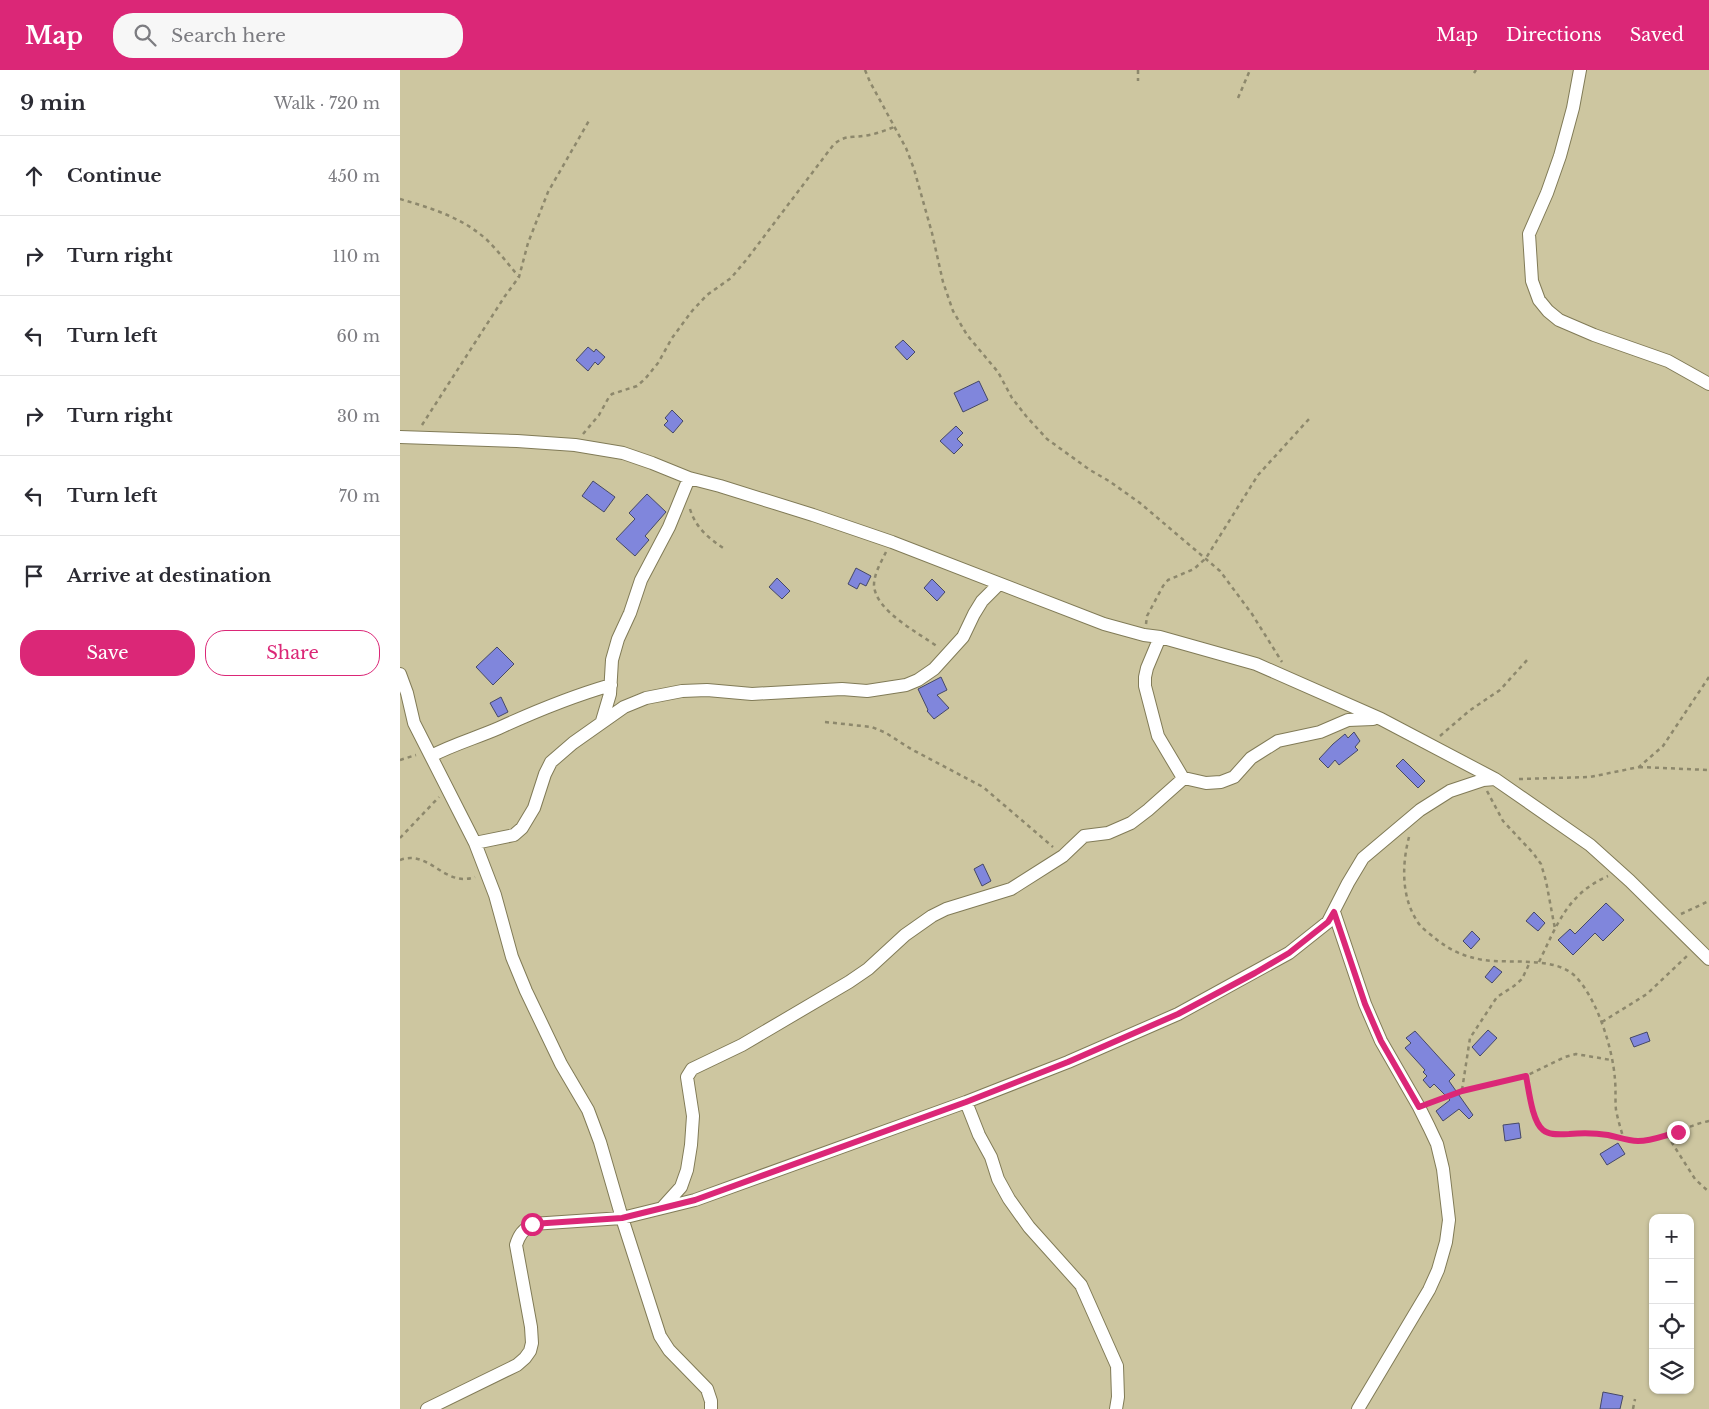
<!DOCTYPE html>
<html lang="en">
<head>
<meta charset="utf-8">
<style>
	body { margin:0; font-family:"Libre Baskerville",serif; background:#f7f7f7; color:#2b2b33 }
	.controls { position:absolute; right:15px; bottom:15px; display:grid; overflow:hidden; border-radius:10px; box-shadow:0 1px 4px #0004 }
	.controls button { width:45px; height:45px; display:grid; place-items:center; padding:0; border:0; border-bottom:1px solid #e1e1e2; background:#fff; color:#2b2b33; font:25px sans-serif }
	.stop { position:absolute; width:15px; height:15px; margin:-11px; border:4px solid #db2777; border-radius:50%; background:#fff }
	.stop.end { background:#db2777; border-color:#fff; box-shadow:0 1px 5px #0008 }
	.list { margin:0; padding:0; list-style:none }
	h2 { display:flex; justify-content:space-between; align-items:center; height:65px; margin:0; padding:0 20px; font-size:21px }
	h2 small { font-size:16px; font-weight:400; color:#7c7c81 }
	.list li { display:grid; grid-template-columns:32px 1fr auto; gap:15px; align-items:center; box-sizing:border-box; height:80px; padding:0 20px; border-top:1px solid #e1e1e2 }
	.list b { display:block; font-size:19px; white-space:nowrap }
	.list em { font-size:16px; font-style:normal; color:#7c7c81 }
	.actions { display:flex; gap:10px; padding:15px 20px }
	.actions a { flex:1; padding:11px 0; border:1px solid #db2777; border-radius:20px; text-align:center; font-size:18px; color:#db2777 }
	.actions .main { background:#db2777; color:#fff }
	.icon { flex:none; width:28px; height:28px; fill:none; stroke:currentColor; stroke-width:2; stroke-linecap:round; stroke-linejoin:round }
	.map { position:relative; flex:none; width:1309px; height:1339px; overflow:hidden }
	header { display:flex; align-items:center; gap:30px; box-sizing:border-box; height:70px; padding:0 25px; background:#db2777; color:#fff }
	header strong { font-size:24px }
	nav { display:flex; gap:28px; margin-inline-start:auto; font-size:18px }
	.search { width:350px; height:45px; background:#f7f7f7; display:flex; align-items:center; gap:12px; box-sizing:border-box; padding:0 18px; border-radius:20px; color:#7c7c81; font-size:19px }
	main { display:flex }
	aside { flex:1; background:#fff }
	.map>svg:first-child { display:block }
</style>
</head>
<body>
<header>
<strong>Map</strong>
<div class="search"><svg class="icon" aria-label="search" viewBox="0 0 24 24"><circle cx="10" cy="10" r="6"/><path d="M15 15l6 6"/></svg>Search here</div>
<nav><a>Map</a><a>Directions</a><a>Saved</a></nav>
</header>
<main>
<aside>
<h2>9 min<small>Walk · 720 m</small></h2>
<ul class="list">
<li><svg class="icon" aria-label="ahead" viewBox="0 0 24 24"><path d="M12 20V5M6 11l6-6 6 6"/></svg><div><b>Continue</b></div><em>450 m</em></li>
<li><svg class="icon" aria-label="right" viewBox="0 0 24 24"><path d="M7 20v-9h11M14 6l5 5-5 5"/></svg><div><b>Turn right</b></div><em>110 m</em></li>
<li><svg class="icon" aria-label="left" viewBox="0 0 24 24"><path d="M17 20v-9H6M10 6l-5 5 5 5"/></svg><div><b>Turn left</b></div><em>60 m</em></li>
<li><svg class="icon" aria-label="right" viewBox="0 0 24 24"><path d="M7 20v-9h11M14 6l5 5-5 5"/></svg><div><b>Turn right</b></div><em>30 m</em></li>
<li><svg class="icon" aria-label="left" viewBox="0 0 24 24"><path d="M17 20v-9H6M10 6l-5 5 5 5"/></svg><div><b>Turn left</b></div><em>70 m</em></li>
<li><svg class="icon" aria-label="arrive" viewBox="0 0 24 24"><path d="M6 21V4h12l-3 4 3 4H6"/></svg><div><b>Arrive at destination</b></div></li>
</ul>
<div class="actions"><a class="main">Save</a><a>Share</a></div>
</aside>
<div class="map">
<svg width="1309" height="1339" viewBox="0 0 1309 1339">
	<rect width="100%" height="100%" fill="#cdc6a0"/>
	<path fill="#8086dc" stroke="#454867" d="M 503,270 L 515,282 L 507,290 L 495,277 Z
		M 188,277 L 194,282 L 196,279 L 205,287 L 198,295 L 195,292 L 188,301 L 176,290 Z
		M 579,311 L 588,330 L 563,342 L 554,323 Z
		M 272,340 L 283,351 L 273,363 L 264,355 L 268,351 L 265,348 Z
		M 556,356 L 563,363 L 557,369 L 563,375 L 554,384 L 540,371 Z
		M 193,411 L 215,427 L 204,442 L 182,426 Z
		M 247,424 L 266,442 L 245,466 L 249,470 L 235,486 L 216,469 L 235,449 L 229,443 Z
		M 456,498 L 471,506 L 466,516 L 460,513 L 457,519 L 448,514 Z
		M 377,508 L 390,521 L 382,529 L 369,517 Z
		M 532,509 L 545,522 L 537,531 L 524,518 Z
		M 97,577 L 114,594 L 93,615 L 76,597 Z
		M 541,607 L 547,620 L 537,625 L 549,638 L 534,649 L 527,641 L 528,640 L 518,619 Z
		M 101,627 L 108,642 L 98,647 L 90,633 Z
		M 954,662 L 960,671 L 955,677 L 958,680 L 939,695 L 935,690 L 928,698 L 919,689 L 933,674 L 945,664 L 948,668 Z
		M 1003,689 L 1025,711 L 1018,718 L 996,696 Z
		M 583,794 L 591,811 L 582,816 L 574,799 Z
		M 1206,833 L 1224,850 L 1203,871 L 1195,863 L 1173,885 L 1158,870 L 1170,859 L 1175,864 Z
		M 1134,842 L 1145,853 L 1138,861 L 1126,851 Z
		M 1072,861 L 1080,869 L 1071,879 L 1063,871 Z
		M 1094,896 L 1102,902 L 1092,913 L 1085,907 Z
		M 1088,960 L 1097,968 L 1080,986 L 1072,977 Z
		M 1015,961 L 1055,1005 L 1049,1011 L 1073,1045 L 1069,1049 L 1059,1039 L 1043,1051 L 1036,1041 L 1050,1030 L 1034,1014 L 1030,1018 L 1023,1010 L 1027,1006 L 1023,1002 L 1025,1000 L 1005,978 L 1011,973 L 1006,968 Z
		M 1247,962 L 1250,971 L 1234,977 L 1230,968 Z
		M 1119,1053 L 1121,1068 L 1105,1071 L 1103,1055 Z
		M 1218,1073 L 1225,1084 L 1207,1095 L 1200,1084 Z
		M 1203,1322 L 1223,1326 L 1220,1339 L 1200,1339 Z"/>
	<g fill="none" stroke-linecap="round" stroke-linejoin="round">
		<defs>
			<path id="minor" d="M 1180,0 L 1173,38 L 1160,86 L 1147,123 L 1129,164 L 1132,211 L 1139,230 L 1148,241 L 1159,250 L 1194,265 L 1268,291 L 1309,314
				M 0,367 L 117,371 L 175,375 L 223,383 L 252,393 L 289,408 L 320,416 L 413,445 L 492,472 L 704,554 L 744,565 L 760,567 L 856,594 L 981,649 L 1095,709 L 1190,775 L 1230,811 L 1309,889
				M 760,567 L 747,598 L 745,607 L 745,616 L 758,666 L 783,708
				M 0,604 L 7,623 L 14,653 L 75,773 L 95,825 L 112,887 L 126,921 L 161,994 L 188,1040 L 200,1072 L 222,1148 L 260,1266 L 269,1280 L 307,1319 L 311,1331 L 311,1339
				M 202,651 L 210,624 L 212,590 L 218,569 L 230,543 L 241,510 L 269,457 L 289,408
				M 31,686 C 54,674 76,668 99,658 C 136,641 173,626 211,615
				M 75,773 L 114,765 L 122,758 L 134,738 L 145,704 L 151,692 L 173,673 L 224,637 L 246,628 L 282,621 L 307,620 L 352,624 L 442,619 L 467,621 L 506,615 L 518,610 L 534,599 L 563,567 L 574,544 L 582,531 L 599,514
				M 934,842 L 965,934 L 981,971 L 1019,1037 L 1029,1057 L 1037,1074 L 1043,1099 L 1049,1150 L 1046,1172 L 1038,1200 L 1029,1220 L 958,1339
				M 566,1032 L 579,1065 L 591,1087 L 598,1109 L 609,1129 L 629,1157 L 681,1215 L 717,1296 L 718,1327 L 716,1339
				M 262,1138 L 281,1117 L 287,1100 L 291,1075 L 293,1046 L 287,1007 L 292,999 L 342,975 L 449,912 L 468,899 L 505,865 L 532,846 L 546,839 L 611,819 L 663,786 L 684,766 L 708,763 L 731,753 L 748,740 L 784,708 L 806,713 L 821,712 L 834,707 L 851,688 L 878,671 L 920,662 L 948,650 L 973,649
				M 27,1339 L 117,1295 L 125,1288 L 130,1281 L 132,1273 L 131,1257 L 116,1175 C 119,1165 123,1160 132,1154 L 222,1148 L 295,1130 L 566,1032 L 668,992 L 778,944 L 889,883 L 928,852 L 948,813 L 963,788 L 1020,740 L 1050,721 L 1083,710 L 1095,709"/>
		</defs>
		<use href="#minor" stroke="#817b57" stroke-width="14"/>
		<path stroke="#8d886c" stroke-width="2.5" stroke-dasharray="4 4" stroke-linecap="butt" d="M 465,0 L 470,12 L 506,78 L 514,99 L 532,163 L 543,212 L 553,241 L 567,265 L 598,302 L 612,328 L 626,346 L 647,369 L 690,400 L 709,411 L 740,433 L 820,501 L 852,544 L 882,592
			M 738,0 L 738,11
			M 1074,3 L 1076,0
			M 838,28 L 850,0
			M 0,129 C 31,138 64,148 88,171 C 99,182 109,195 119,207
			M 22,355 L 105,226 L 119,207 L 128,173 L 148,122 L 190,49
			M 183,364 L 199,345 L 209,327 L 212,324 L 237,316 L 245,309 L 258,293 L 272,268 L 292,241 L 307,225 L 331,208 L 347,189 L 434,74 C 446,65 449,68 463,66 C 473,65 484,61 494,57
			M 290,439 C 296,459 310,469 326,480
			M 486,482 C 481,492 474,504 474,515 C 475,541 519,563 538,577
			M 746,554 L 747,546 L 763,516 L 768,510 L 794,499 L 806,488 L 858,405 L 909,349
			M 425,652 L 472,657 L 486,663 L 511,679 L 583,717 L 653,777
			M 1040,666 L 1069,641 L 1100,620 L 1128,589
			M 0,690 L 16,685
			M 1239,697 L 1309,700
			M 1119,709 L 1190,707 L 1239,697 L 1263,676 L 1309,607
			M 1087,721 L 1103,751 L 1133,783 L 1141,794 L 1146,811 L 1155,859
			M 1009,767 C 1002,794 1001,826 1017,851 C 1021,858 1030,864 1036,869 C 1051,881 1065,887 1084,890 C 1111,894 1154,886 1175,906 C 1197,928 1213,979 1215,1010 C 1216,1020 1215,1030 1216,1040 C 1218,1050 1221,1060 1224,1070
			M 0,768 L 39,727
			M 0,790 C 30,779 44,818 75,807
			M 1281,844 L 1309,831
			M 1139,892 C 1157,855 1167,824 1208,806
			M 1202,952 L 1247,924 L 1288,885
			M 1126,1006 C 1129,1020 1132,1051 1144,1061 C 1152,1067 1164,1064 1174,1064 C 1185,1063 1197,1064 1208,1066 C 1223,1068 1235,1072 1250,1070 C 1271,1066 1289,1055 1309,1051
			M 1062,1020 L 1070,968 L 1097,927 L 1114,916 L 1122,909 L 1130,892
			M 1030,1033 L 1062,1021 L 1126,1006 L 1165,987 L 1176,984 L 1211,990
			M 1267,1065 L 1295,1109 L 1309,1122
			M 1233,1339 L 1235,1329"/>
		<use href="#minor" stroke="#fff" stroke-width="12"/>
	</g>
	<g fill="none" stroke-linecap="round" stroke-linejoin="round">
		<path stroke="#db2777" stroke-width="6" d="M 132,1154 L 222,1148 L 295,1130 L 566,1032 L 668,992 L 778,944 L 855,903 L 889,883 L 928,852 L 934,842 L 965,934 L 981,971 L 1019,1037 L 1062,1021 L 1126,1006 C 1129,1021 1132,1051 1143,1060 C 1150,1066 1161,1064 1169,1064 C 1182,1063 1195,1063 1208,1065 C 1218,1067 1227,1071 1238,1071 C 1252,1071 1265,1065 1278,1062"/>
	</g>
</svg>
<div class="controls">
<button>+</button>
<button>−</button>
<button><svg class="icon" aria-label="locate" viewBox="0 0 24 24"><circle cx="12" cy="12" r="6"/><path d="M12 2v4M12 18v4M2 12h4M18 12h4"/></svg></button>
<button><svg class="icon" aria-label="layers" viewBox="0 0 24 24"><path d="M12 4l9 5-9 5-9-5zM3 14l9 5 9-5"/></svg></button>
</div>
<div class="stop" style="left:132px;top:1154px"></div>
<div class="stop end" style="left:1278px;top:1062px"></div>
</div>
</main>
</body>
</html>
